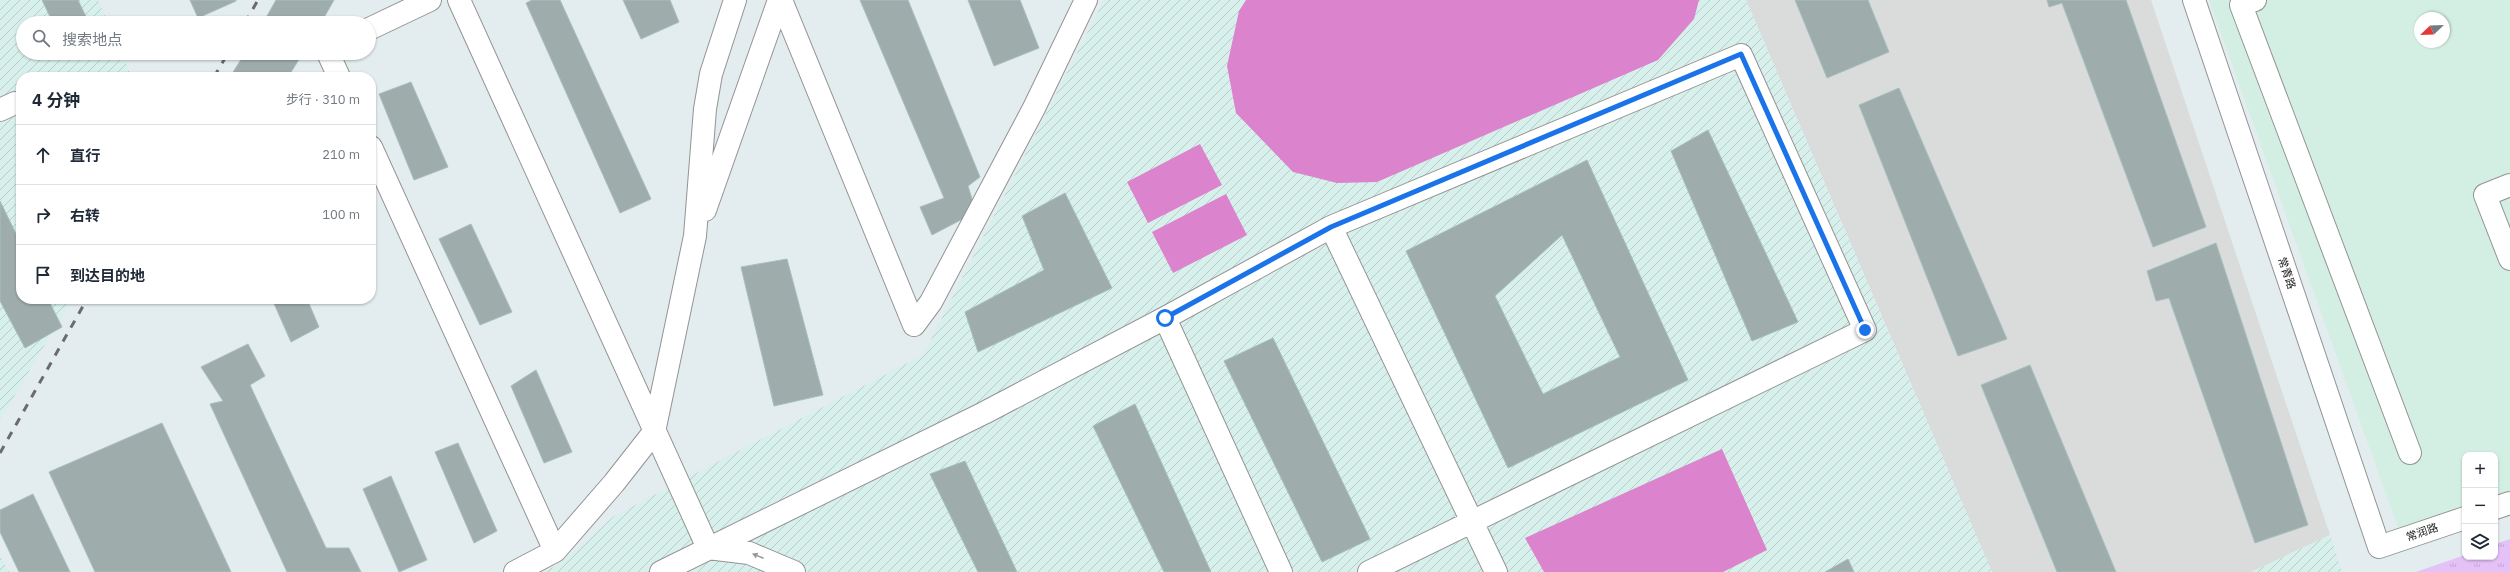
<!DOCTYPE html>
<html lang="zh">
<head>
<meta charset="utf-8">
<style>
	body { margin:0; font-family:"IBM Plex Sans","Noto Sans SC",sans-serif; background:#f2f2f3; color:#1f2937 }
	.controls { position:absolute; right:12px; bottom:12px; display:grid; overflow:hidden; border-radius:8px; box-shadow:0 1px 3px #0004 }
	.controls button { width:36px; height:36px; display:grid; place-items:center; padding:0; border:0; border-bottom:1px solid #e0e1e3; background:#fff; color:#1f2937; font:20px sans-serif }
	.compass { position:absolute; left:2414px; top:12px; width:36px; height:36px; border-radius:50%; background:#fff; box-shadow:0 1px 3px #0004; rotate:247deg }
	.stop { position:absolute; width:12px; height:12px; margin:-9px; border:3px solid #1a73e8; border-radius:50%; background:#fff }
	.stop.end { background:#1a73e8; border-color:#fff; box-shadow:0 1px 4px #0008 }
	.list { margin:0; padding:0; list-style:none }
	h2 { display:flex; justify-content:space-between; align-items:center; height:52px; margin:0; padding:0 16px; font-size:17px }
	h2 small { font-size:13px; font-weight:400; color:#747a83 }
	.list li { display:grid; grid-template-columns:26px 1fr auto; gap:12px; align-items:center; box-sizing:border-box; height:60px; padding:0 16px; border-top:1px solid #e0e1e3 }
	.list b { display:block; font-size:15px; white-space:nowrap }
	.list em { font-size:13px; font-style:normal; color:#747a83 }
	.icon { flex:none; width:22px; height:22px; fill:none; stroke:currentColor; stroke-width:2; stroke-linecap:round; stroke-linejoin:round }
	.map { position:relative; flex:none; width:2510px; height:572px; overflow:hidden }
	.search { position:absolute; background:#fff; box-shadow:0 1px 3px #0004; left:16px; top:16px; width:360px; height:44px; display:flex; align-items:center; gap:10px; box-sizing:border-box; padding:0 14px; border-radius:22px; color:#747a83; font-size:15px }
	.panel { position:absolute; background:#fff; box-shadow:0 1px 3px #0004; left:16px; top:72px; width:360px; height:232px; border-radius:16px }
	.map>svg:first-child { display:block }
</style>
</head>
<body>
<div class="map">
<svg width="2510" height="572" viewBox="0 0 2510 572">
	<defs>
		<pattern id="military-furrows" width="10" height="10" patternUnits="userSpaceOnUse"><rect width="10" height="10" fill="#d7f0eb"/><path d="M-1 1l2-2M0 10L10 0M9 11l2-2" fill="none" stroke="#b8cdc9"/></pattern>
		<pattern id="park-tufts" width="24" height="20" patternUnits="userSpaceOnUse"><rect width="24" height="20" fill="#e4c1f7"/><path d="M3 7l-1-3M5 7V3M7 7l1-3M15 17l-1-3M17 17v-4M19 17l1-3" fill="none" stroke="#c3a5d3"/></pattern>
	</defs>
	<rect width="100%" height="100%" fill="#e3ecee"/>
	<path fill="#dadbdb" d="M 1746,0 L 2151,0 L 2330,535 L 2251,572 L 1992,572 Z"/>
	<path fill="#d3efe3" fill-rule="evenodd" d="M 2209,0 L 2510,0 L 2510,491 L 2495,496 L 2495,455 L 2465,455 L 2465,506 L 2399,530 ZM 2420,18 L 2444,18 L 2444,42 L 2420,42 Z"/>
	<path fill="url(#military-furrows)" d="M 0,0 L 98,0 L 108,23 L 23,23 L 23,53 L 121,53 L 132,77 L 21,77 L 21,299 L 72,299 L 0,420 Z
		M 1104,0 L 1746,0 L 1992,572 L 544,572 L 561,563 L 614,516 L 923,355 Z
		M 2330,535 L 2342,572 L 2251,572 Z
		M 0,555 L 9,572 L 0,572 Z"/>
	<path fill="url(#park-tufts)" d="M 2510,539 L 2510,572 L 2416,572 L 2465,555 L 2465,557 L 2495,557 L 2495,544 Z"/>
	<path fill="#db83cc" d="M 1246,0 L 1699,0 L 1694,19 L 1658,60 L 1377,182 L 1337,183 L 1293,172 L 1236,113 L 1227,66 L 1239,11 Z
		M 1200,144 L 1222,185 L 1148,223 L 1127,182 Z
		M 1226,194 L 1247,235 L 1173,273 L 1152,232 Z
		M 1722,449 L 1767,550 L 1723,572 L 1544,572 L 1525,538 Z"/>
	<path fill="#9facac" stroke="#a6bfbf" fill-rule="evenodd" d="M 42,0 L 78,0 L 89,23 L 53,23 Z
		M 190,0 L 236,0 L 236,1 L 198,18 Z
		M 276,0 L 334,0 L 321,23 L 263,23 Z
		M 532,0 L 560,0 L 651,199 L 620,213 L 526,3 Z
		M 623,0 L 670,0 L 679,22 L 641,39 Z
		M 860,0 L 908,0 L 980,177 L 968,186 L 976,212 L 932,235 L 920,207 L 944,198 Z
		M 968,0 L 1020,0 L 1039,48 L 994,66 Z
		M 1795,0 L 1868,0 L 1889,52 L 1827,78 Z
		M 2047,0 L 2126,0 L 2206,227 L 2153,247 L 2062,3 L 2049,7 Z
		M 245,53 L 303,53 L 288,77 L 230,77 Z
		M 411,82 L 448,167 L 414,180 L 379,94 Z
		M 1899,88 L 2007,339 L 1958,356 L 1859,105 Z
		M 1708,130 L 1798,322 L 1752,341 L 1671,151 Z
		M 1587,160 L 1688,380 L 1508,468 L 1406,251 ZM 1562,235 L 1620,357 L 1543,394 L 1495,296 Z
		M 1065,193 L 1112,288 L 978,352 L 965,312 L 1044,270 L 1022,216 Z
		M 0,201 L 21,244 L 21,299 L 48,299 L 62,327 L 25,348 L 0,301 Z
		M 471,224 L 512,312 L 480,325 L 439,239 Z
		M 2216,243 L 2308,525 L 2255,543 L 2169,298 L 2156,301 L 2147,271 Z
		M 787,259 L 823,395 L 774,406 L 741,267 Z
		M 272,299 L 307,299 L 319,327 L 291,342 Z
		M 1273,338 L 1370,539 L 1322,562 L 1224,361 Z
		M 248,344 L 265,376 L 250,385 L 326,548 L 349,548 L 361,572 L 287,572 L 210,404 L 223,401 L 201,367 Z
		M 2030,365 L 2116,572 L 2057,572 L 1981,385 Z
		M 536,370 L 572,452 L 544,463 L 511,386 Z
		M 1135,404 L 1211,572 L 1164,572 L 1093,426 Z
		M 162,423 L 231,572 L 95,572 L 49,472 Z
		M 458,443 L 497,531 L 474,543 L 435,452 Z
		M 965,461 L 1017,572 L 978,572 L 930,474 Z
		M 391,476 L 427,560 L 399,572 L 363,489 Z
		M 33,494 L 70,572 L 19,572 L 0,532 L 0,510 Z
		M 1848,559 L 1854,572 L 1825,572 Z"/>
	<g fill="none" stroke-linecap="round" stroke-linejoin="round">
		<defs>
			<path id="minor" d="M 459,0 L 708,548
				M 781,0 L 914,325 L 931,302 L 1034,108 L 1086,0
				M 2194,0 L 2379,547 L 2465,518
				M 2255,0 L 2241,5 L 2410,453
				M 369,29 L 430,0
				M 328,53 L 339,77
				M 0,110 L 15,103
				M 371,147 L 555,551 L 614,483 L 654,432 L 695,236 L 705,109 L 711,74 L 735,0
				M 2510,185 L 2485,195 L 2510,259
				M 705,210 L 779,0
				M 1331,227 L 1496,572
				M 1165,318 L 1281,572
				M 2495,508 L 2510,503
				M 708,548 L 749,553 L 794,572
				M 515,572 L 555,551
				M 661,572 L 984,413 L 1165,318 L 1331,227 L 1741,55 L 1865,330 L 1369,572"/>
		</defs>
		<use href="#minor" stroke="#949494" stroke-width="24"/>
		<use href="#minor" stroke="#fff" stroke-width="22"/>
		<path stroke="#6b6b6b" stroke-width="3" stroke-dasharray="8 8" stroke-linecap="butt" d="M 245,23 L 258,0
			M 214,77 L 228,53
			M 0,453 L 87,299"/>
	</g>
	<defs><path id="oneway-solid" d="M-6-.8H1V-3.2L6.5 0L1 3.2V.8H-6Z"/></defs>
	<use fill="#999" href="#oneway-solid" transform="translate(758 556) rotate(-158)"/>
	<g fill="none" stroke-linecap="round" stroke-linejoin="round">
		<path stroke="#1a73e8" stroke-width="5" d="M 1165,318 L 1331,227 L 1741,54 L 1865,330"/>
	</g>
	<g text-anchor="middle" stroke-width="4" stroke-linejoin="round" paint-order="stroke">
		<g font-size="11" fill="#1d1d1d" stroke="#fff">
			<text transform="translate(2287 273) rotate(71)" y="4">常青路</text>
			<text transform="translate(2422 532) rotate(-19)" y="4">常润路</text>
		</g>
	</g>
</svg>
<div class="controls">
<button>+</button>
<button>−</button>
<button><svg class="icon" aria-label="layers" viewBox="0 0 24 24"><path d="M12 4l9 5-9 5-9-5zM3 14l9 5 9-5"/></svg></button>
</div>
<svg class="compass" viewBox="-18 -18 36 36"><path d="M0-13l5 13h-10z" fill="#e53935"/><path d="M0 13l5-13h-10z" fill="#747a83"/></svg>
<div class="stop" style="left:1165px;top:318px"></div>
<div class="stop end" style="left:1865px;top:330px"></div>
<div class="search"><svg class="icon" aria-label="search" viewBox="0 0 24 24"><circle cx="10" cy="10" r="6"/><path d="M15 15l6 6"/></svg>搜索地点</div>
<section class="panel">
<h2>4 分钟<small>步行 · 310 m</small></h2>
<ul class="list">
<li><svg class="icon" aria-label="ahead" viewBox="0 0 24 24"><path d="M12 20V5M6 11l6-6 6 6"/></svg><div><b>直行</b></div><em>210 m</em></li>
<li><svg class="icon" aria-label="right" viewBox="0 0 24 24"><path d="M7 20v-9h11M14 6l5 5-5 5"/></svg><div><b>右转</b></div><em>100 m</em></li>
<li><svg class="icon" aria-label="arrive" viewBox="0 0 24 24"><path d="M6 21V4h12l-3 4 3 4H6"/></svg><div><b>到达目的地</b></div></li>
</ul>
</section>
</div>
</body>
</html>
